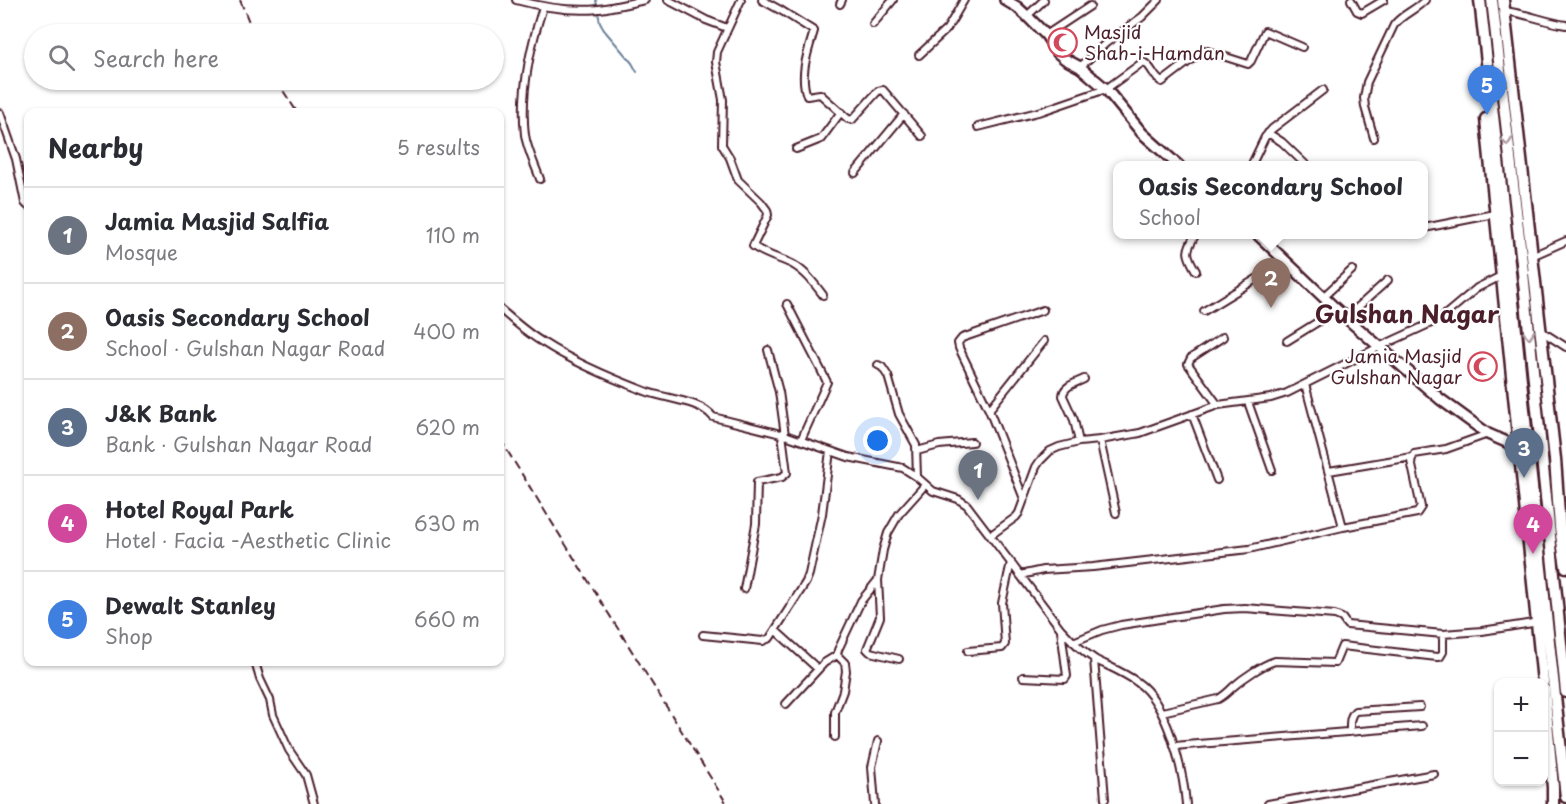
<!DOCTYPE html>
<html lang="en">
<head>
<meta charset="utf-8">
<style>
	body { margin:0; font-family:"Playpen Sans",sans-serif; background:#f7f7f7; color:#2b2b33 }
	.controls { position:absolute; right:18px; bottom:18px; display:grid; overflow:hidden; border-radius:12px; box-shadow:0 2px 4px #0004 }
	.controls button { width:54px; height:54px; display:grid; place-items:center; padding:0; border:0; border-bottom:2px solid #e1e1e2; background:#fff; color:#2b2b33; font:30px sans-serif }
	.you { position:absolute; left:878px; top:441px; width:21px; height:21px; margin:-15px; border:4px solid #fff; border-radius:50%; background:#1a73e8; box-shadow:0 0 0 9px #1a73e833 }
	.badge { display:grid; place-items:center; width:39px; height:39px; border-radius:50%; background:#db2777; color:#fff; font-size:20px; font-weight:700 }
	.pin { position:absolute; translate:-50% -50px; filter:drop-shadow(0 2px 3px #0008) }
	.pin::after { content:''; position:absolute; top:32px; width:21px; height:18px; background:inherit; clip-path:polygon(0 0,100% 0,50% 100%) }
	.popup { position:absolute; left:1113px; top:161px; width:315px; height:78px; box-sizing:border-box; display:grid; place-content:center; border-radius:12px; background:#fff; filter:drop-shadow(0 2px 4px #0005); font-size:20px; white-space:nowrap; color:#7c7c81 }
	.popup b { font-size:22px; color:#2b2b33 }
	.popup::after { content:''; position:absolute; left:50%; top:100%; margin-left:-12px; border:12px solid transparent; border-top-color:#fff }
	.list { margin:0; padding:0; list-style:none }
	h2 { display:flex; justify-content:space-between; align-items:center; height:78px; margin:0; padding:0 24px; font-size:26px }
	h2 small { font-size:20px; font-weight:400; color:#7c7c81 }
	.list li { display:grid; grid-template-columns:39px 1fr auto; gap:18px; align-items:center; box-sizing:border-box; height:96px; padding:0 24px; border-top:2px solid #e1e1e2 }
	.list b { display:block; font-size:22px; white-space:nowrap }
	.list p { margin:0; font-size:20px; white-space:nowrap; color:#7c7c81 }
	.list em { font-size:20px; font-style:normal; color:#7c7c81 }
	.icon { flex:none; width:33px; height:33px; fill:none; stroke:currentColor; stroke-width:2; stroke-linecap:round; stroke-linejoin:round }
	.map { position:relative; flex:none; width:1566px; height:804px; overflow:hidden }
	.search { position:absolute; background:#fff; box-shadow:0 2px 4px #0004; left:24px; top:24px; width:480px; height:66px; display:flex; align-items:center; gap:15px; box-sizing:border-box; padding:0 21px; border-radius:33px; color:#7c7c81; font-size:22px }
	.panel { position:absolute; background:#fff; box-shadow:0 2px 4px #0004; left:24px; top:108px; width:480px; height:558px; border-radius:12px }
	.map>svg:first-child { display:block }
</style>
</head>
<body>
<div class="map">
<svg width="1566" height="804" viewBox="0 0 1566 804">
	<rect width="100%" height="100%" fill="#fff"/>
	<filter id="ink" filterUnits="userSpaceOnUse"><feTurbulence type="fractalNoise" baseFrequency=".0167" numOctaves="2"/><feDisplacementMap in="SourceGraphic" scale="12" xChannelSelector="R" yChannelSelector="G"/><feConvolveMatrix kernelMatrix="1 2 1 2 8 2 1 2 1" color-interpolation-filters="sRGB"/></filter>
	<g filter="url(#ink)">
		<g fill="none" stroke-linecap="round" stroke-linejoin="round">
			<path stroke="#6d839b" stroke-width="2" d="M 596,0 L 600,23 L 604,30 L 632,63 L 637,72"/>
			<defs>
				<path id="street" d="M 516,0 C 542,7 571,12 599,9 C 615,7 630,3 645,0
					M 668,0 L 706,20 L 727,28
					M 741,0 L 717,52 L 716,62 L 723,100 L 722,145 L 730,158 L 738,180 L 761,202 L 767,210 L 768,215 L 753,246 C 765,255 779,258 792,264 C 805,271 814,283 823,295
					M 762,0 L 782,11 L 814,31 C 808,51 799,75 807,96 L 820,94 L 848,119 L 852,120 L 878,91 L 883,90 L 922,136
					M 1351,0 L 1357,11 L 1362,13 L 1384,0
					M 840,4 L 842,0
					M 1504,11 C 1525,13 1545,22 1566,25
					M 1027,16 L 1044,0
					M 873,24 L 893,0
					M 1046,35 L 1090,6
					M 919,55 L 947,29 L 964,0
					M 1080,67 L 1106,43 L 1142,17 L 1159,0
					M 0,113 L 16,159 L 25,203 L 28,206
					M 978,127 L 1042,111 L 1106,89 L 1143,62 C 1152,65 1153,78 1162,82 L 1204,50 L 1248,64 L 1251,61 L 1265,31 L 1302,47
					M 1268,133 L 1282,142 L 1307,166
					M 1374,138 L 1365,107 L 1364,98 L 1367,82 L 1394,25 C 1402,14 1416,10 1425,0
					M 796,149 L 821,139 L 841,112
					M 1251,166 L 1265,137 L 1272,129 L 1323,90
					M 855,173 L 904,114
					M 540,179 C 535,165 527,149 525,135 C 520,92 530,47 543,7
					M 1424,228 L 1495,214
					M 1196,234 C 1185,251 1186,254 1196,271
					M 1532,256 L 1566,241
					M 1323,297 L 1352,270
					M 787,304 L 827,382 L 801,440
					M 500,309 C 514,321 528,334 544,343 C 575,363 611,378 645,391 C 664,399 700,400 713,417 L 785,435 L 848,457 L 903,468 L 917,477 L 933,491 L 958,499 L 967,505 L 1061,629 C 1072,641 1083,652 1096,660 C 1110,667 1125,673 1137,682 C 1167,702 1183,769 1186,804
					M 1204,311 L 1284,262
					M 1347,317 L 1388,280
					M 1541,331 L 1566,347
					M 1287,341 L 1337,310
					M 768,350 L 779,392 L 785,435
					M 878,365 L 882,367 L 888,376 L 899,414 L 916,445 L 917,477
					M 1305,384 L 1343,527
					M 1248,402 L 1272,470
					M 1218,405 L 1188,364 L 1191,358 L 1223,337
					M 989,410 L 1044,341
					M 1192,414 L 1217,480
					M 1100,440 L 1116,513
					M 1079,442 L 1074,420 L 1063,396 C 1063,386 1076,383 1084,379
					M 917,451 L 939,445 L 972,442
					M 1329,471 L 1412,457
					M 1024,499 L 989,410 L 959,348 L 958,343 L 962,338 L 1043,310
					M 991,535 L 1016,517 L 1019,513 L 1036,467 L 1040,461 L 1050,451 L 1059,447 L 1079,442 L 1100,440 L 1140,433 L 1218,405 L 1271,398 L 1287,393 L 1381,346 L 1440,319 L 1477,288 L 1503,275
					M 1020,575 L 1043,570 L 1093,567 L 1249,549 L 1343,527 L 1417,513 L 1421,507 L 1411,461 L 1414,454 L 1446,449 L 1488,434
					M 744,589 L 756,524 L 757,482 L 782,477 L 787,473 L 782,434
					M 775,630 L 818,669
					M 703,635 L 763,641 L 770,638 L 806,582 L 809,574 L 822,514 L 830,451
					M 1073,642 L 1102,630 L 1121,625 L 1224,609 L 1245,608 L 1335,615 L 1342,618 L 1347,625 L 1443,634 L 1482,631 L 1539,622
					M 968,651 L 1002,648 L 1005,644 L 1002,603 L 1011,562
					M 899,659 L 870,652 L 867,649 L 880,617 L 878,580 L 883,550 L 888,533 L 899,514 L 925,485
					M 1094,659 L 1105,799
					M 255,662 L 260,679 L 270,700 L 273,715 L 289,750 L 306,775 L 314,804
					M 1023,677 L 1065,679 L 1067,676 L 1061,630
					M 786,704 L 824,663 L 837,655
					M 1162,712 L 1218,699 C 1224,696 1228,692 1233,687 C 1243,678 1262,665 1275,661 L 1335,663 L 1342,646 L 1437,657 L 1440,657 L 1443,652 L 1443,634
					M 1350,732 C 1350,724 1349,717 1355,711 L 1420,707
					M 835,737 L 835,712 L 843,691 L 846,671 L 845,663 L 837,655 L 838,650 L 861,601 L 878,580
					M 1174,746 L 1422,726
					M 875,804 L 872,767 L 878,741
					M 1268,804 L 1434,774"/>
				<path id="secondary" d="M 1005,0 L 1017,7 L 1027,16 L 1046,35 L 1058,53 L 1065,59 L 1080,67 L 1106,89 L 1142,133 L 1179,166
					M 1257,234 L 1337,310 L 1440,399 L 1488,434 L 1518,447"/>
				<path id="highway" d="M 1480,0 L 1504,213 L 1529,459 L 1566,797
					M 1492,0 L 1522,263 L 1566,692
					M 1503,0 L 1555,459 L 1560,528 L 1566,567
					M 1486,119 L 1543,682
					M 1544,689 L 1553,787 L 1553,804"/>
			</defs>
			<use href="#street" stroke="#4a1f2b" stroke-width="10"/>
			<use href="#secondary" stroke="#4a1f2b" stroke-width="14"/>
			<use href="#highway" stroke="#4a1f2b" stroke-width="15"/>
			<use href="#street" stroke="#fff" stroke-width="6"/>
			<use href="#secondary" stroke="#fff" stroke-width="9"/>
			<use href="#highway" stroke="#fff" stroke-width="10"/>
			<path stroke="#4a1f2b" stroke-width="2" stroke-dasharray="9 4.5" stroke-linecap="butt" d="M 240,0 L 254,34
				M 276,80 L 297,112
				M 500,439 L 727,804"/>
		</g>
		<defs><path id="oneway-chevron" d="M-2-3.5L2.5 0L-2 3.5" fill="none" stroke-width="1.6" stroke-linecap="round" stroke-linejoin="round" transform="scale(1.5)"/></defs>
		<g stroke="#ae9aa0">
			<use href="#oneway-chevron" transform="translate(1507 142) rotate(84)"/>
			<use href="#oneway-chevron" transform="translate(1529 335) rotate(84)"/>
		</g>
	</g>
	<defs>
		<symbol id="mosque-ring" viewBox="-11 -11 22 22"><circle r="9.5" fill="#fff" stroke="#d1495b" stroke-width="1.5"/><path d="M3.5-4.9A6 6 0 1 0 3.5 4.9A5 5 0 1 1 3.5-4.9Z" fill="#d1495b"/></symbol>
	</defs>
	<g fill-rule="evenodd">
		<use href="#mosque-ring" x="1046" y="26" width="33" height="33"/>
		<use href="#mosque-ring" x="1466" y="350" width="33" height="33"/>
	</g>
	<g text-anchor="middle" stroke-width="4.5" stroke-linejoin="round" paint-order="stroke">
		<g font-size="18" fill="#4a1f2b" stroke="#fff" text-anchor="start">
			<text x="1084" y="39">Masjid<tspan x="1084" dy="21">Shah-i-Hamdan</tspan></text>
			<text x="1462" y="363" text-anchor="end">Jamia Masjid<tspan x="1462" dy="21">Gulshan Nagar</tspan></text>
		</g>
		<g font-size="24" font-weight="bold" fill="#4a1f2b" stroke="#fff">
			<text x="1407" y="323">Gulshan Nagar</text>
		</g>
	</g>
</svg>
<div class="controls">
<button>+</button>
<button>−</button>
</div>
<div class="you"></div>
<div class="pin badge" style="left:978px;top:500px;background:#6b7280">1</div>
<div class="pin badge" style="left:1271px;top:308px;background:#8d6e63">2</div>
<div class="popup"><b>Oasis Secondary School</b>School</div>
<div class="pin badge" style="left:1524px;top:478px;background:#5c6f8a">3</div>
<div class="pin badge" style="left:1533px;top:554px;background:#d1479c">4</div>
<div class="pin badge" style="left:1487px;top:115px;background:#3f7fe0">5</div>
<div class="search"><svg class="icon" aria-label="search" viewBox="0 0 24 24"><circle cx="10" cy="10" r="6"/><path d="M15 15l6 6"/></svg>Search here</div>
<section class="panel">
<h2>Nearby<small>5 results</small></h2>
<ul class="list">
<li><span class="badge" style="background:#6b7280">1</span><div><b>Jamia Masjid Salfia</b><p>Mosque</p></div><em>110 m</em></li>
<li><span class="badge" style="background:#8d6e63">2</span><div><b>Oasis Secondary School</b><p>School · Gulshan Nagar Road</p></div><em>400 m</em></li>
<li><span class="badge" style="background:#5c6f8a">3</span><div><b>J&amp;K Bank</b><p>Bank · Gulshan Nagar Road</p></div><em>620 m</em></li>
<li><span class="badge" style="background:#d1479c">4</span><div><b>Hotel Royal Park</b><p>Hotel · Facia -Aesthetic Clinic</p></div><em>630 m</em></li>
<li><span class="badge" style="background:#3f7fe0">5</span><div><b>Dewalt Stanley</b><p>Shop</p></div><em>660 m</em></li>
</ul>
</section>
</div>
</body>
</html>
